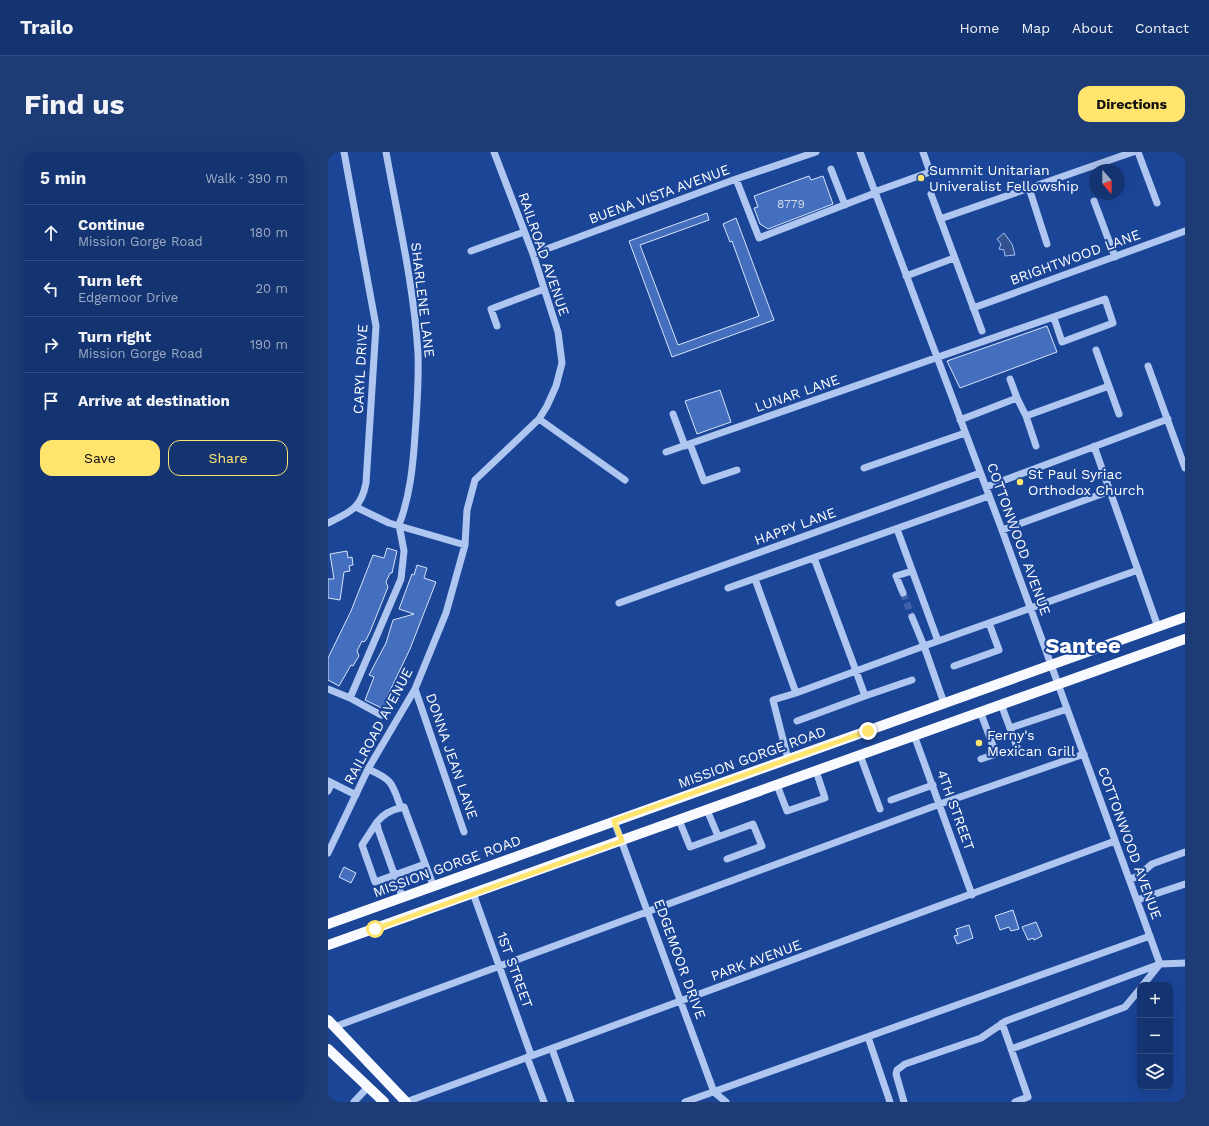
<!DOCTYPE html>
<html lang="en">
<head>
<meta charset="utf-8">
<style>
	body { margin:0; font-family:"Work Sans",sans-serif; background:#1d3c76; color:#f1f3f6 }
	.controls { position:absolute; right:12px; bottom:12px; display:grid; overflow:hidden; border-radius:8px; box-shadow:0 4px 16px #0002 }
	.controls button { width:36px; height:36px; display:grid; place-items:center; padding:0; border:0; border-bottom:1px solid #334f84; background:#143471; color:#f1f3f6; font:20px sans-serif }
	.compass { position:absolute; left:761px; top:12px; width:36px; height:36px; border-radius:50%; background:#143471; box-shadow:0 4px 16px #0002; rotate:159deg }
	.stop { position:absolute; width:12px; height:12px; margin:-9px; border:3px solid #ffe46e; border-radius:50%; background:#fff }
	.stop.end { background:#ffe46e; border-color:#fff; box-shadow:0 1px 4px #0008 }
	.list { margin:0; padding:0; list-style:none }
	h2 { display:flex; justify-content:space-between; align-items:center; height:52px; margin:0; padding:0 16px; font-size:17px }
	h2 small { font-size:13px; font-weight:400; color:#9daac3 }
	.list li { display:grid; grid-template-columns:26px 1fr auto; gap:12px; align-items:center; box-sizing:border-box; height:56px; padding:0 16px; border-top:1px solid #334f84 }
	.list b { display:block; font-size:15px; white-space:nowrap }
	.list p { margin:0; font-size:13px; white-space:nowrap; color:#9daac3 }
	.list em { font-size:13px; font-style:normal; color:#9daac3 }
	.actions { display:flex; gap:8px; padding:12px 16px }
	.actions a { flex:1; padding:9px 0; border:1px solid #ffe46e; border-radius:12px; text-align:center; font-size:14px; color:#ffe46e }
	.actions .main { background:#ffe46e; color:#111 }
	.icon { flex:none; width:22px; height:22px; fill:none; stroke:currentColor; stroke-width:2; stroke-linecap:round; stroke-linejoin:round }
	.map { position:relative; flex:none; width:857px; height:950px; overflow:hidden; border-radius:12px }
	header { display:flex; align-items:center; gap:24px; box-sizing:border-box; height:56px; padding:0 20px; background:#143471; border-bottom:1px solid #334f84 }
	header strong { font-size:19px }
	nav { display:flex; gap:22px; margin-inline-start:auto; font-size:14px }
	.intro { display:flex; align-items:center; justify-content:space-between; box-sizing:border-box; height:96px; padding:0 24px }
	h1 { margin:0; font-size:28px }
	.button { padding:10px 18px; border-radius:12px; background:#ffe46e; color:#111; font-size:14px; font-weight:700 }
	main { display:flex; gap:24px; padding:0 24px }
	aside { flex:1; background:#143471; border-radius:12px; box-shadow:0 4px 16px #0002 }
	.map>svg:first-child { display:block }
</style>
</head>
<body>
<header>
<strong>Trailo</strong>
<nav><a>Home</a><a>Map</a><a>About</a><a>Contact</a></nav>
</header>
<div class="intro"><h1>Find us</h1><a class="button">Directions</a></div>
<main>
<aside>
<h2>5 min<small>Walk · 390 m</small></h2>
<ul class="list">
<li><svg class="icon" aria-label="ahead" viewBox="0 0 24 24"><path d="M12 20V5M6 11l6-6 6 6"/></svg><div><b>Continue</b><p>Mission Gorge Road</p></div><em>180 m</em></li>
<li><svg class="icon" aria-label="left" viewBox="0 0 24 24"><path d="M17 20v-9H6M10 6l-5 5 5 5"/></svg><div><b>Turn left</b><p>Edgemoor Drive</p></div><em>20 m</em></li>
<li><svg class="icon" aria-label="right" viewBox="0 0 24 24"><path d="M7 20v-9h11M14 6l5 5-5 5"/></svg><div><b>Turn right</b><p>Mission Gorge Road</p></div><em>190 m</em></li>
<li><svg class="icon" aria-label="arrive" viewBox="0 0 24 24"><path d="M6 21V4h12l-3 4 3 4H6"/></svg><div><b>Arrive at destination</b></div></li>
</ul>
<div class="actions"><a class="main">Save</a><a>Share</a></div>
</aside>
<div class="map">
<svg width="857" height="950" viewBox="0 0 857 950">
	<rect width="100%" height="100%" fill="#1b4597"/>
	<path fill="#34528f" stroke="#a2bff2" d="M 676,81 L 684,92 L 687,103 L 677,104 L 676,98 L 671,97 L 673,92 L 669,87 Z"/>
	<path fill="#446ebe" stroke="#d6e3fb" d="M 481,24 L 483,28 L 495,24 L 505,52 L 440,77 L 432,72 L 426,56 L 430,55 L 426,44 Z
		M 379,61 L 381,68 L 312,93 L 350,193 L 431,164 L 404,89 L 402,90 L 395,72 L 408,66 L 446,168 L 344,205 L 301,89 Z
		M 719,174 L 729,200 L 632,236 L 619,209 Z
		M 392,238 L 403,270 L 369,282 L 357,249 Z
		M 59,396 L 69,399 L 64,421 L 62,421 L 58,430 L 60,435 L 42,480 L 38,488 L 36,490 L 34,489 L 29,499 L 31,504 L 29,507 L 25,514 L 23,513 L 11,534 L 0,528 L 0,506 L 23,459 L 45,403 L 56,406 Z
		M 19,399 L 20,406 L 24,405 L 25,413 L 21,414 L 22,419 L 16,420 L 12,448 L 0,446 L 0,427 L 6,427 L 2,402 Z
		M 89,413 L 99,416 L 96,426 L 108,430 L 82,497 L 59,545 L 66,548 L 60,559 L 37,548 L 46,525 L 41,523 L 58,491 L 65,468 L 86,462 L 71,457 L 84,422 L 86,423 Z
		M 16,715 L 28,721 L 23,731 L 11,725 Z
		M 685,758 L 691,777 L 683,779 L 681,775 L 672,778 L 667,764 Z
		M 708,770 L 714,784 L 706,788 L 705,786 L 700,788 L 694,775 Z
		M 641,773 L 645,786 L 629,792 L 626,784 L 630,783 L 628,777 Z"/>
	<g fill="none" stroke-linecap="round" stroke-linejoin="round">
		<path stroke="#3d61a7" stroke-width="7" stroke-dasharray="7 3.5" stroke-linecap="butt" d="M 575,441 L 584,465"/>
		<path stroke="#afc6f0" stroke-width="7" d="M 58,0 C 70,67 86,134 90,201 C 91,229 89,256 87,283 C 85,314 82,344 71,373
			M 532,0 L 674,378 L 832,812
			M 810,0 L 829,51
			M 503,17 L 517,53
			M 408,27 L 431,86 L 547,41
			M 701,36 L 719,92
			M 546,40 L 602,20 L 595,0
			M 603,42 L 654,179
			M 766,49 L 787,105
			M 612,67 L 805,0
			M 143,99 L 196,80
			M 205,102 L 408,27 L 488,0
			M 578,124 L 626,106
			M 645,156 L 857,79
			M 169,174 L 163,157 L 216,137
			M 768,198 L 791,262
			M 820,214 L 857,316
			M 682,227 L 689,246 L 698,264 L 708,294
			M 345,262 L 357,294
			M 698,264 L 781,234
			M 211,267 L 297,328
			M 632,268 L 689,246
			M 362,292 L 376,329 L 409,318
			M 766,294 L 830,475
			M 338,300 L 777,147 L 785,171 L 734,190 L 726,166
			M 536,316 L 637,281
			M 658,335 L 840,267
			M 28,355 L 61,371 L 137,393
			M 0,371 C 22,360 33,357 38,331 L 48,174 L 16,0
			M 569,377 L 610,489
			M 674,378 L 782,339
			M 486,406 L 528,519 L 596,494 L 584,465
			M 427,427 L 468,541 L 528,519 L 537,544 L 469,569
			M 400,436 L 661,344
			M 575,441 L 568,424 L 584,419
			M 291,451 L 652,321
			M 626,514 L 671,498 L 661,471
			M 0,537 L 22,546
			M 87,537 L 136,680
			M 537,544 L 584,528
			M 616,551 L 596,494 L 810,418
			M 673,552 L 690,598
			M 652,559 L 668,602 L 653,607
			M 53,563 L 22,546 L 73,427 L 76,399 L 71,373
			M 682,576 L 739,557
			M 586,583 L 644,743
			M 532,603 L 552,657
			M 460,607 L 445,548 L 468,541
			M 40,617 C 65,628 64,631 73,656
			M 0,629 L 28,643
			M 449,633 L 459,659 L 497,646 L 488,619
			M 0,639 L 4,631
			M 563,648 L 605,633
			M 379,658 L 390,684
			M 351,668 L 362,695 L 425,672 L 434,694 L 399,707
			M 286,669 L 386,940 L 398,950
			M 49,670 L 34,693 L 47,730 L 97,712
			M 0,701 L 40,617 L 87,537 L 118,461 L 137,393 L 139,358 L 147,328 L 211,267 L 219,254 L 228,234 L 234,211 L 230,180 L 205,102 L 166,0
			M 801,727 L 809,725 L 824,712 L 857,700
			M 145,741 L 203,903
			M 74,744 L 50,677 L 49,670 C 55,662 66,657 76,655 L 105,733
			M 809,748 L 857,732
			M 815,833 L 831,813
			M 674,871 L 700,945 L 687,950
			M 6,875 L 612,652 L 756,602
			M 540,885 L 562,950
			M 224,897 L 243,950
			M 683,897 L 797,855 L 812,837
			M 199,905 L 216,950
			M 26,950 L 40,935
			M 78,950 L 787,689
			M 357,950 L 822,784
			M 576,950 L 568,922 L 569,918 L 577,912 L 653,886 L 678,869 L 832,812 L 857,811"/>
		<path stroke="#f8faff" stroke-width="10" d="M 0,772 L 857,465
			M 0,793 L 857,487
			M 0,868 L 78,950
			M 0,897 L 56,950"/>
	</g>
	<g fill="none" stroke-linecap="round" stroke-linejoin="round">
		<path stroke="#ffe46e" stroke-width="5" d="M 47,777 L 294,689 L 286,669 L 540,579"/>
	</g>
	<g fill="#ffe46e" stroke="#1b4597" stroke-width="1.5">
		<circle cx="593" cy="26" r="4"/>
		<circle cx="692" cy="330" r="4"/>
		<circle cx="651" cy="591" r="4"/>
	</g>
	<g text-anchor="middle" stroke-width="4" stroke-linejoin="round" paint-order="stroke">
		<g font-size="12" fill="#d0dbef">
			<text x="463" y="56">8779</text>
		</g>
		<g font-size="14" fill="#fff" stroke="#1b4597" text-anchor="start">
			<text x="601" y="23">Summit Unitarian<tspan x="601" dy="16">Univeralist Fellowship</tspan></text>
			<text x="700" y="327">St Paul Syriac<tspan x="700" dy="16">Orthodox Church</tspan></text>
			<text x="659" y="588">Ferny's<tspan x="659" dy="16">Mexican Grill</tspan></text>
		</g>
		<g font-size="14" fill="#fff" stroke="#1b4597">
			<text transform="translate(331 42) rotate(-20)" y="5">BUENA VISTA AVENUE</text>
			<text transform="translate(216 102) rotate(71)" y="5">RAILROAD AVENUE</text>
			<text transform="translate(747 105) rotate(-20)" y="5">BRIGHTWOOD LANE</text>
			<text transform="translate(95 148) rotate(83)" y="5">SHARLENE LANE</text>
			<text transform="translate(32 217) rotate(-87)" y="5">CARYL DRIVE</text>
			<text transform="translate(469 241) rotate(-19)" y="5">LUNAR LANE</text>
			<text transform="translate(467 374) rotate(-20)" y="5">HAPPY LANE</text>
			<text transform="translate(691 387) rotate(70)" y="5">COTTONWOOD AVENUE</text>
			<text transform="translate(50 574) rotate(-62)" y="5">RAILROAD AVENUE</text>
			<text transform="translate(124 604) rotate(71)" y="5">DONNA JEAN LANE</text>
			<text transform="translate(424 605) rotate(-20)" y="5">MISSION GORGE ROAD</text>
			<text transform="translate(628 658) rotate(70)" y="5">4TH STREET</text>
			<text transform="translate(802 691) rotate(70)" y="5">COTTONWOOD AVENUE</text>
			<text transform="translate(119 714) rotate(-20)" y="5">MISSION GORGE ROAD</text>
			<text transform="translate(352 807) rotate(70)" y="5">EDGEMOOR DRIVE</text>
			<text transform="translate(428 808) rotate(-20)" y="5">PARK AVENUE</text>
			<text transform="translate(187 818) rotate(70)" y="5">1ST STREET</text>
		</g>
		<g font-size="22" font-weight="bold" fill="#fff" stroke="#1b4597">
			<text x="755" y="501">Santee</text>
		</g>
	</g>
</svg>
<div class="controls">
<button>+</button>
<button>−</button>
<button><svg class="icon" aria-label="layers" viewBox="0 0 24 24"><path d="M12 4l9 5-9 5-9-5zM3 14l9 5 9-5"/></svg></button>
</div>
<svg class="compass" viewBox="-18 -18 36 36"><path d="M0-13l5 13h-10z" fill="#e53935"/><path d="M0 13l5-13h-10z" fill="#9daac3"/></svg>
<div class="stop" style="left:47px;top:777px"></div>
<div class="stop end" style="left:540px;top:579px"></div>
</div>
</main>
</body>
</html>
